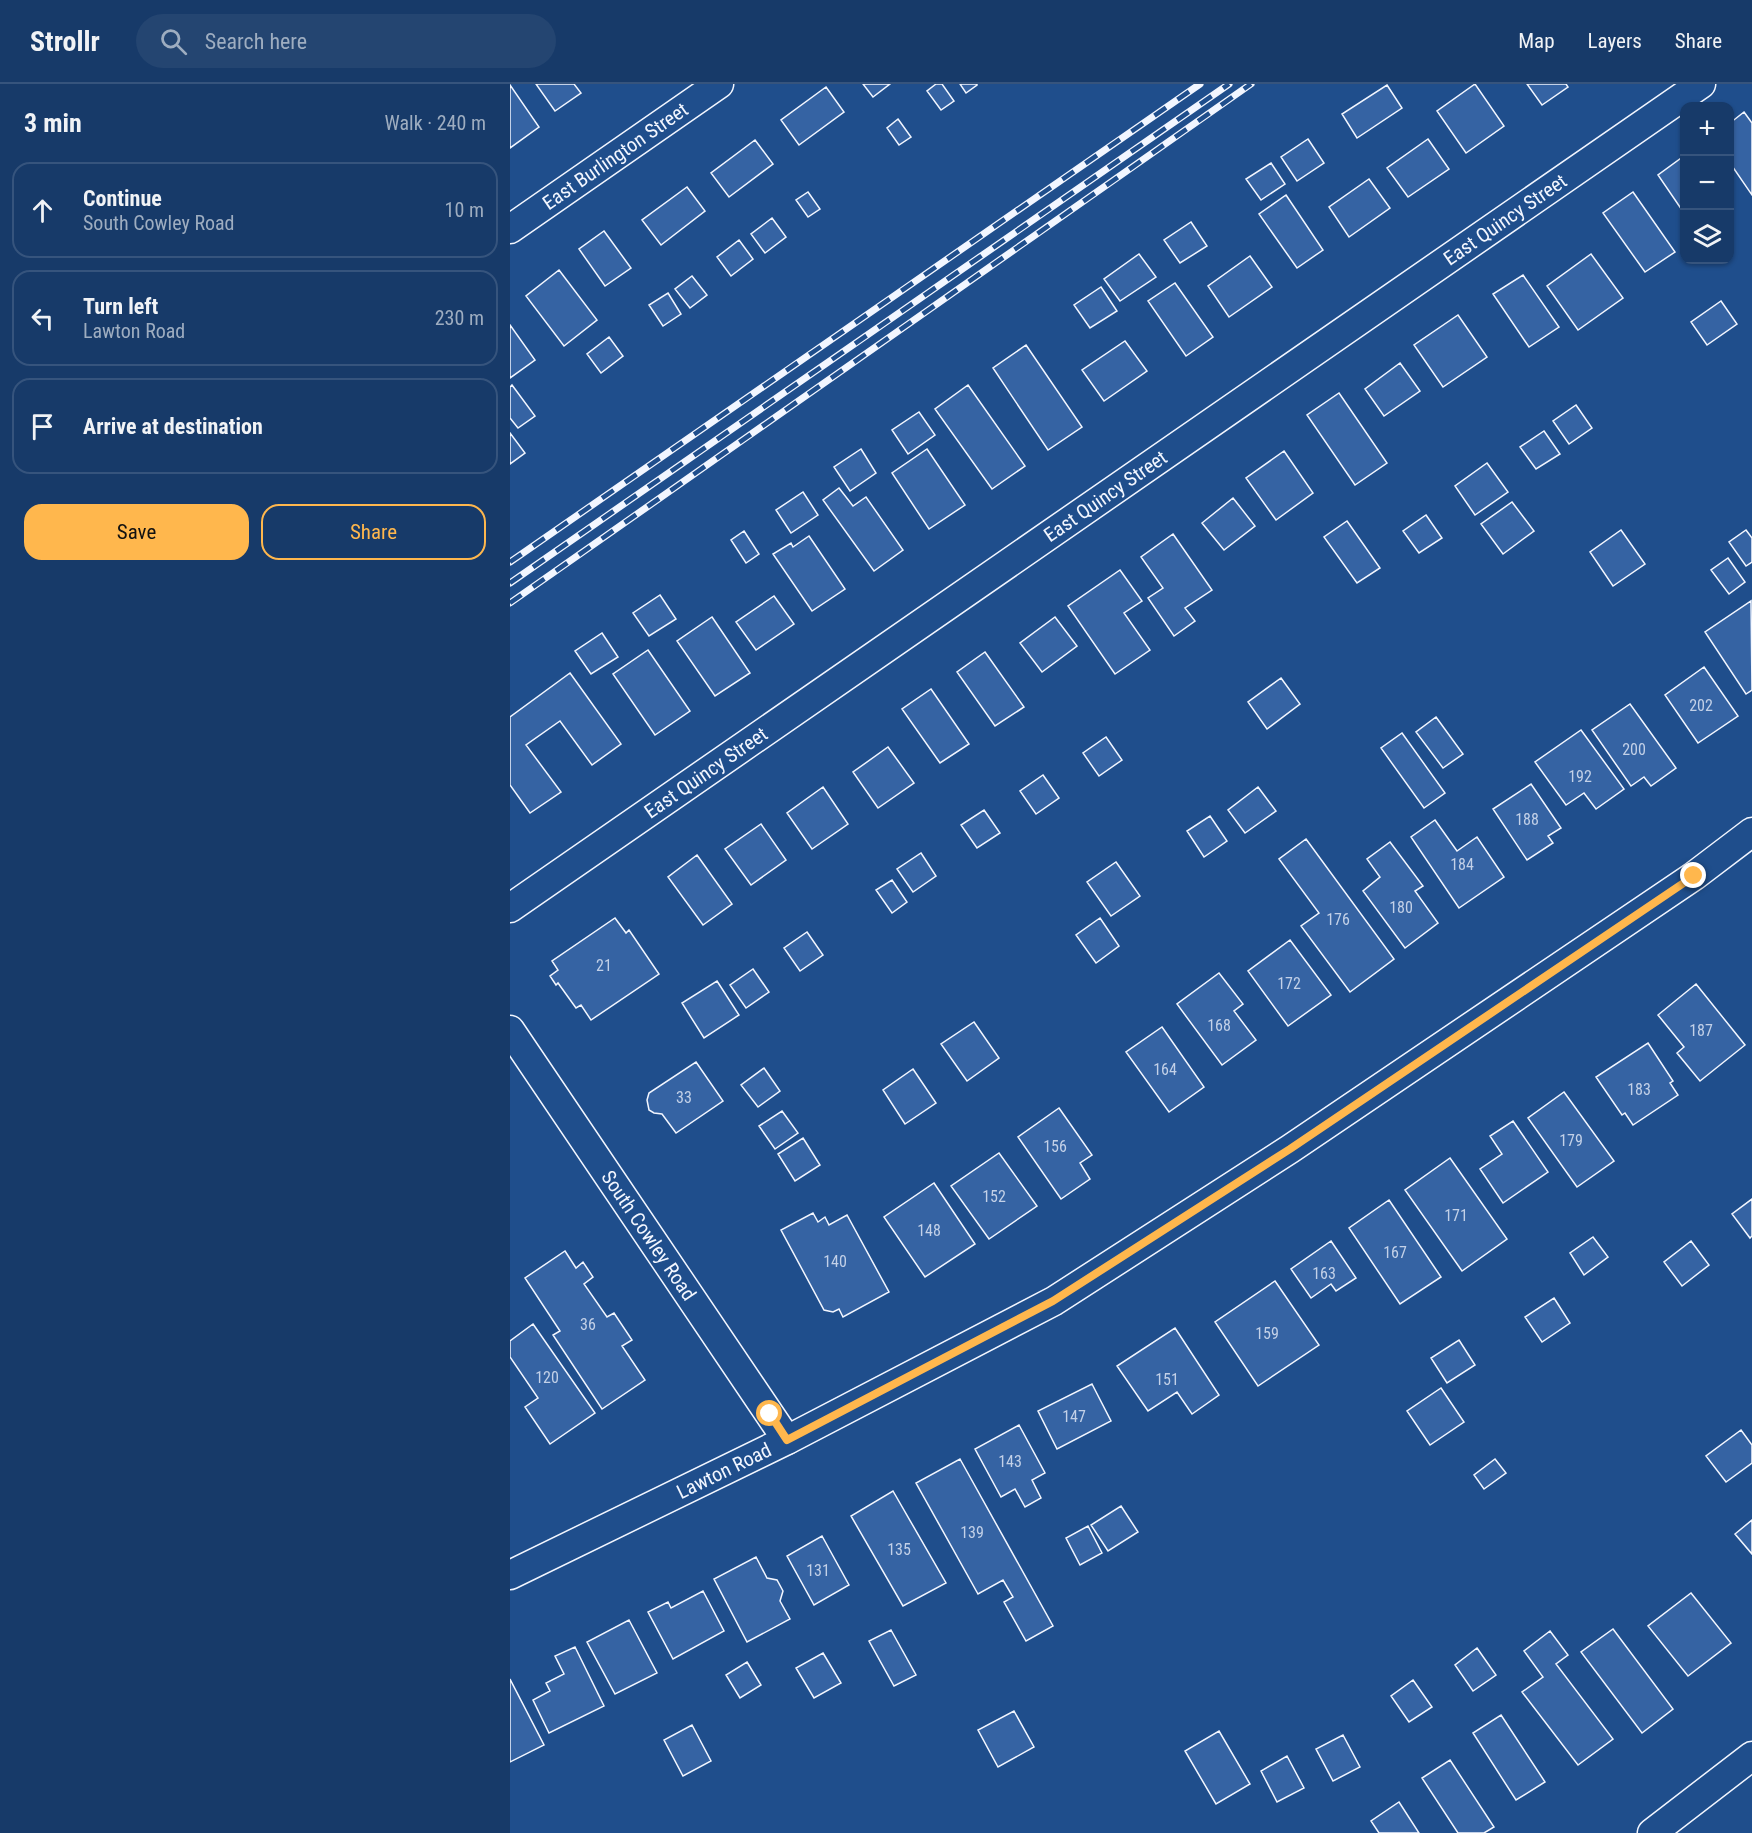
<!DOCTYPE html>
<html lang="en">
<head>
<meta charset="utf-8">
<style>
	body { margin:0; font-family:"Roboto Condensed",sans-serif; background:#244571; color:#f1f3f6 }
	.controls { position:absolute; right:18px; top:18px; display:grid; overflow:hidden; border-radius:12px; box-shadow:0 2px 4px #0004 }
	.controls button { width:54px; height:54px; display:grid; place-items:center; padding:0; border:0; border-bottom:2px solid #36547d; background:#173a69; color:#f1f3f6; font:30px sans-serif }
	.stop { position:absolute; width:18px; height:18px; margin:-14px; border:4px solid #ffb74d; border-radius:50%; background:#fff }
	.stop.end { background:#ffb74d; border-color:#fff; box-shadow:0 2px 6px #0008 }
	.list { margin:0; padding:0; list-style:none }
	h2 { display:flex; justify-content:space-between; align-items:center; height:78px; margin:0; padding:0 24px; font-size:26px }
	h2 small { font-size:20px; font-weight:400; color:#9eadc0 }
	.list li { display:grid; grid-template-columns:39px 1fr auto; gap:18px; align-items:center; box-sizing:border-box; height:96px; margin:0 12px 12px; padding:0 12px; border:2px solid #36547d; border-radius:18px }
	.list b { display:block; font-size:22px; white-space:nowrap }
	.list p { margin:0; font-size:20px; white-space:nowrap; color:#9eadc0 }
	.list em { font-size:20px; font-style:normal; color:#9eadc0 }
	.actions { display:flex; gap:12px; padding:18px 24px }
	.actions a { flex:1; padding:14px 0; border:2px solid #ffb74d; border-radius:18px; text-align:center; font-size:21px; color:#ffb74d }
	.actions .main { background:#ffb74d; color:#111 }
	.icon { flex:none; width:33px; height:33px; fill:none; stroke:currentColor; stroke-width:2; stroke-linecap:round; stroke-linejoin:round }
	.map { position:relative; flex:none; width:1242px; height:1749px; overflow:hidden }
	header { display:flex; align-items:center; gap:36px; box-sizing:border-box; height:84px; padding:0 30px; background:#173a69; border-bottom:2px solid #36547d }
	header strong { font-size:28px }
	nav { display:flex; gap:33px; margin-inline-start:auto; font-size:21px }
	.search { width:420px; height:54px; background:#244571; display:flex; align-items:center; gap:15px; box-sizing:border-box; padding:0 21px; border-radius:33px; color:#9eadc0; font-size:22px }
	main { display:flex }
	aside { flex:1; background:#173a69 }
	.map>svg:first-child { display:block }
</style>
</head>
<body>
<header>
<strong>Strollr</strong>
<div class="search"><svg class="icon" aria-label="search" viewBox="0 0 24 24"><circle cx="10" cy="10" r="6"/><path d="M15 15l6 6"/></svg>Search here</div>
<nav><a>Map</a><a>Layers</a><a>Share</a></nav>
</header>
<main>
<aside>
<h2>3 min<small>Walk · 240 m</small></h2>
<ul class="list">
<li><svg class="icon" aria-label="ahead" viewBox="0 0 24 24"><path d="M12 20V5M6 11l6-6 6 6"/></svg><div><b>Continue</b><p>South Cowley Road</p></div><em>10 m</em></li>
<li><svg class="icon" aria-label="left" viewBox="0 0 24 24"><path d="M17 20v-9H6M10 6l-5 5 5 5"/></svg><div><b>Turn left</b><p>Lawton Road</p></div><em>230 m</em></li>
<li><svg class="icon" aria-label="arrive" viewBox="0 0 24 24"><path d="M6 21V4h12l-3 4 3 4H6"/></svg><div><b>Arrive at destination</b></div></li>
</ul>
<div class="actions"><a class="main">Save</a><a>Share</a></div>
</aside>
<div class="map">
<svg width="1242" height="1749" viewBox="0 0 1242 1749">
	<rect width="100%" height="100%" fill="#1f4e8c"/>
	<path fill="#3563a3" stroke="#f2f6ff" stroke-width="1.5" d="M 26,0 L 64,0 L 71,9 L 45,27 Z
		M 353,0 L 380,0 L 363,13 Z
		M 426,0 L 432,0 L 444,17 L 431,26 L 417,7 Z
		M 450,0 L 467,0 L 467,1 L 456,9 Z
		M 965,0 L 994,42 L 956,69 L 927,27 Z
		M 1017,0 L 1056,0 L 1058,3 L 1032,21 Z
		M 0,1 L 29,43 L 0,64 Z
		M 877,1 L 892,24 L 847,54 L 832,30 Z
		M 316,3 L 334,28 L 289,61 L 271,36 Z
		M 1234,28 L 1242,39 L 1242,111 L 1220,79 L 1220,39 Z
		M 388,35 L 401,53 L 389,61 L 377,44 Z
		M 798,55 L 814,79 L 787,97 L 771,73 Z
		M 918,55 L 939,85 L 898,113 L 877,84 Z
		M 245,56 L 263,80 L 219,113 L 201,89 Z
		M 1174,72 L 1174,129 L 1148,91 Z
		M 761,79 L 775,100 L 751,116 L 736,95 Z
		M 859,95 L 880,124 L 839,153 L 819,123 Z
		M 177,103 L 195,127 L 151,161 L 132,136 Z
		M 298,108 L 310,125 L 298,133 L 286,116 Z
		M 1123,108 L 1165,168 L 1135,188 L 1093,129 Z
		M 776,111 L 813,166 L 787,184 L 749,130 Z
		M 262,134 L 276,153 L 255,169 L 241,150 Z
		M 681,138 L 697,162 L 670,179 L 654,156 Z
		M 94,147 L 121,184 L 95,202 L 69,165 Z
		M 229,156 L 243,175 L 221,192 L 207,173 Z
		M 629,170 L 646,193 L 610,217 L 594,195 Z
		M 1081,170 L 1113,214 L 1068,246 L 1037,202 Z
		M 740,172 L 762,203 L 719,233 L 698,202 Z
		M 49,186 L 87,236 L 54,262 L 16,212 Z
		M 1013,191 L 1049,243 L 1019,263 L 983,210 Z
		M 182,192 L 197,211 L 180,224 L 165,205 Z
		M 665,199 L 703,253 L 676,272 L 638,217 Z
		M 591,203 L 607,227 L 580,244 L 564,221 Z
		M 158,209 L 171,230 L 153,242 L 139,221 Z
		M 1211,217 L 1227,240 L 1197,261 L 1181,238 Z
		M 948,231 L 977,273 L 933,303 L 904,261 Z
		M 0,241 L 25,276 L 0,294 Z
		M 99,253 L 113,272 L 91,289 L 77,270 Z
		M 615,257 L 637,287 L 594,317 L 572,286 Z
		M 516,261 L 572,343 L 538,366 L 483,284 Z
		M 890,279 L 910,307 L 874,332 L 855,305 Z
		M 2,301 L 25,332 L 8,344 L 0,334 L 0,303 Z
		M 458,301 L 515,382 L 482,405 L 425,325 Z
		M 829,309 L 877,379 L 845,401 L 797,331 Z
		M 1066,321 L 1082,344 L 1059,360 L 1043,337 Z
		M 409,328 L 425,351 L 398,370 L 382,346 Z
		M 1034,347 L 1050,370 L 1026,385 L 1010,363 Z
		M 0,349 L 15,369 L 0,380 Z
		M 351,365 L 366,389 L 340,407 L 324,383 Z
		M 417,365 L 455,421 L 419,445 L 382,389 Z
		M 774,367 L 803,409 L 766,436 L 736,394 Z
		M 977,379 L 998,408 L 965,431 L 945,402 Z
		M 329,404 L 343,422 L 356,413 L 393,466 L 364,487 L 313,416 Z
		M 293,408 L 308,431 L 281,449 L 266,426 Z
		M 723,414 L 745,442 L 714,466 L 692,439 Z
		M 1002,418 L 1024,447 L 993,470 L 971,440 Z
		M 916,431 L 932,454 L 909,469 L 893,447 Z
		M 837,437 L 870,484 L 847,499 L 814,453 Z
		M 1111,446 L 1135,480 L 1103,502 L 1080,468 Z
		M 1236,446 L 1242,454 L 1242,478 L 1236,482 L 1219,458 Z
		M 234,447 L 249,470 L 236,479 L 221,456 Z
		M 663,450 L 702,506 L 675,524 L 685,537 L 664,552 L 638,514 L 653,504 L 631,473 Z
		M 299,452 L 335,505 L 302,527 L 263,470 L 281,459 L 283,463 Z
		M 1218,474 L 1235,498 L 1219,510 L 1201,486 Z
		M 610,486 L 632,517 L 614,529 L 640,566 L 605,590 L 558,522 Z
		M 150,511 L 166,535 L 139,552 L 123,529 Z
		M 264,512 L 284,540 L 246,566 L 226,538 Z
		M 1241,517 L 1242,606 L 1236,610 L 1195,548 Z
		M 202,533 L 240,589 L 205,612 L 167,557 Z
		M 545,533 L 567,562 L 532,588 L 510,559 Z
		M 92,549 L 108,573 L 81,590 L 65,567 Z
		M 138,566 L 180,627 L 145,651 L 103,590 Z
		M 475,568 L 514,623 L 485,642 L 447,588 Z
		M 1194,583 L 1228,632 L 1188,659 L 1155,611 Z
		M 60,589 L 111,660 L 82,681 L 50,637 L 16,661 L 51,708 L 20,729 L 0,701 L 0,633 Z
		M 771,594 L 790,620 L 757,645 L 738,618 Z
		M 421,605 L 459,660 L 430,679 L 392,625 Z
		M 1120,620 L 1166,684 L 1141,702 L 1134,693 L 1121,702 L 1082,646 Z
		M 926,633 L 953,670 L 933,684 L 906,648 Z
		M 1071,646 L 1114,705 L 1086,725 L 1074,709 L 1056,721 L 1025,678 Z
		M 892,649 L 935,709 L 914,724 L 871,664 Z
		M 596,653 L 612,676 L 589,692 L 573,669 Z
		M 378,663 L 404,699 L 368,724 L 343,688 Z
		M 533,691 L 549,714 L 526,730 L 510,707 Z
		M 1021,700 L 1051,744 L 1038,752 L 1043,759 L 1017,776 L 983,725 Z
		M 313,703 L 338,740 L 302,765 L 277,729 Z
		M 748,703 L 766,727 L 735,749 L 718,726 Z
		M 474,726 L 490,749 L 467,764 L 451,741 Z
		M 700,732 L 717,757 L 694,773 L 677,747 Z
		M 925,736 L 947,767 L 967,753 L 994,793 L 949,824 L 901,753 Z
		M 251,740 L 276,776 L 241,801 L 215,765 Z
		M 796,755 L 884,875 L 840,908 L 791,842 L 809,829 L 769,775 Z
		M 880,758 L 913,802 L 905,807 L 928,839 L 895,864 L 853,807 L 870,793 L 857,775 Z
		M 411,769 L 426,792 L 403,808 L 387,785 Z
		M 187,771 L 222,820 L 193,841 L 158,793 Z
		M 606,778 L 630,812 L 601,832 L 577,798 Z
		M 382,796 L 397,818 L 382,829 L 366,806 Z
		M 105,834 L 116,849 L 119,846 L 149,890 L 81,936 L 71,921 L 66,924 L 48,899 L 46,901 L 40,892 L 48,886 L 42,877 Z
		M 590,834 L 609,862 L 586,879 L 566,851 Z
		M 297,848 L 313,871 L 290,887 L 274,864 Z
		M 780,856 L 821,911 L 778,942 L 738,887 Z
		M 243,885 L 259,908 L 236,924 L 220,901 Z
		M 709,889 L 733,920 L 724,927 L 746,956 L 712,981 L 667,920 Z
		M 207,897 L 229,931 L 194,954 L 172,919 Z
		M 1186,900 L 1235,961 L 1190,997 L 1167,969 L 1174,963 L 1148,931 Z
		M 464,938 L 489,974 L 457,997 L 431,960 Z
		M 652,943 L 694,1003 L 659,1028 L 616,968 Z
		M 1138,959 L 1163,997 L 1160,999 L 1168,1011 L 1123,1041 L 1115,1029 L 1112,1031 L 1086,993 Z
		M 186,978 L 213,1017 L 166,1049 L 152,1030 L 144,1029 L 139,1026 L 137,1016 L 139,1009 Z
		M 254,984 L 270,1007 L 248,1023 L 231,1001 Z
		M 403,985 L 426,1019 L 395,1040 L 373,1006 Z
		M 1054,1008 L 1104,1077 L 1067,1103 L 1018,1034 Z
		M 549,1024 L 582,1071 L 570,1079 L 580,1095 L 551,1115 L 508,1053 Z
		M 272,1027 L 288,1049 L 265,1065 L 249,1042 Z
		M 1003,1037 L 1038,1088 L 993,1119 L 970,1085 L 992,1070 L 980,1052 Z
		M 293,1054 L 310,1081 L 285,1097 L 268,1070 Z
		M 489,1069 L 527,1122 L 479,1155 L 441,1102 Z
		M 940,1074 L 997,1155 L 952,1187 L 895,1106 Z
		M 424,1099 L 465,1160 L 415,1193 L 374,1133 Z
		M 1242,1115 L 1242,1152 L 1240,1154 L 1222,1130 Z
		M 879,1116 L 931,1193 L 890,1220 L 839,1144 Z
		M 303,1129 L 308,1138 L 315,1133 L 319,1141 L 337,1131 L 379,1208 L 333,1233 L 329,1225 L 323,1228 L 314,1226 L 271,1146 Z
		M 1083,1153 L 1098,1173 L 1074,1191 L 1060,1169 Z
		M 821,1157 L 846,1194 L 826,1207 L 821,1200 L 801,1214 L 781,1185 Z
		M 1181,1157 L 1199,1181 L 1172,1202 L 1154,1178 Z
		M 55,1167 L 66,1184 L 73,1178 L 83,1193 L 74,1200 L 97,1233 L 104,1229 L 122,1256 L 112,1262 L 135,1296 L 92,1325 L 43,1251 L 50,1247 L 15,1194 Z
		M 765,1197 L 809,1261 L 748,1302 L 705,1238 Z
		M 1044,1214 L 1060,1239 L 1032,1258 L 1015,1233 Z
		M 23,1240 L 85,1329 L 40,1360 L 15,1323 L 28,1314 L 0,1273 L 0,1257 Z
		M 665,1244 L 709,1311 L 682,1330 L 667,1308 L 638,1327 L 607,1282 Z
		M 949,1256 L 965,1281 L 937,1299 L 921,1274 Z
		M 582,1300 L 601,1337 L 547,1365 L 528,1327 Z
		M 931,1304 L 954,1338 L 920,1361 L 897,1327 Z
		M 509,1341 L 535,1389 L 522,1396 L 531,1414 L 515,1423 L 505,1405 L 491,1413 L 465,1365 Z
		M 1231,1346 L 1242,1361 L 1242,1379 L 1216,1398 L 1196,1372 Z
		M 450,1375 L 543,1542 L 516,1557 L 494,1518 L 503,1513 L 493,1496 L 468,1510 L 406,1399 Z
		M 985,1375 L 996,1389 L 974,1405 L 964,1391 Z
		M 383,1407 L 436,1499 L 393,1522 L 341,1432 Z
		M 611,1422 L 628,1448 L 598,1467 L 581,1441 Z
		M 1242,1436 L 1242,1470 L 1225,1450 Z
		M 578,1442 L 592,1469 L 570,1481 L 556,1454 Z
		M 312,1452 L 339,1501 L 304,1521 L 277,1472 Z
		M 246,1473 L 257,1494 L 267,1496 L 273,1507 L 270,1517 L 280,1535 L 237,1558 L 204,1495 Z
		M 193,1507 L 214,1547 L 163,1575 L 138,1528 L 158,1518 L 161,1524 Z
		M 1181,1509 L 1221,1559 L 1178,1592 L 1138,1542 Z
		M 119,1536 L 147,1589 L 105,1610 L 77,1558 Z
		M 1103,1545 L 1163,1625 L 1132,1649 L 1071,1568 Z
		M 381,1546 L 406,1591 L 384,1602 L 359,1557 Z
		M 1040,1547 L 1058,1571 L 1046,1580 L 1103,1655 L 1068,1681 L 1012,1608 L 1033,1593 L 1014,1567 Z
		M 65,1563 L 94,1622 L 39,1649 L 23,1616 L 40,1607 L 36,1599 L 54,1590 L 45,1572 Z
		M 967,1564 L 986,1591 L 963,1607 L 945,1581 Z
		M 313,1569 L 331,1599 L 304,1614 L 286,1584 Z
		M 237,1578 L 251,1601 L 230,1614 L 216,1591 Z
		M 0,1595 L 34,1661 L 0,1678 Z
		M 903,1596 L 922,1623 L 899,1638 L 881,1612 Z
		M 504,1627 L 524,1663 L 488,1683 L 468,1646 Z
		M 991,1631 L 1035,1698 L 1006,1716 L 963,1649 Z
		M 182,1641 L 201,1677 L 173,1692 L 154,1656 Z
		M 709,1647 L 740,1700 L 706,1720 L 675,1667 Z
		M 833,1651 L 850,1683 L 823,1697 L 806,1665 Z
		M 777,1672 L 794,1704 L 767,1718 L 751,1687 Z
		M 940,1676 L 984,1743 L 974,1749 L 948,1749 L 912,1694 Z
		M 889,1718 L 909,1749 L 869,1749 L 861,1737 Z"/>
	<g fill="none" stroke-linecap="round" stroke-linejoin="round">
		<defs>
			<g id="street">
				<path id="s1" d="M 0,145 L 209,0"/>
				<path id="s2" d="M 0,824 L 1191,0"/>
				<path id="s3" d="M 0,946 L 277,1356"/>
				<path id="s4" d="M 0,1491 L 277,1356 L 544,1217 L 780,1065 L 1184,792 L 1242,748"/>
				<path d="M 1142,1749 L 1242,1672"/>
			</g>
		</defs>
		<use href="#street" stroke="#f2f6ff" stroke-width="31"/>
		<use href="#street" stroke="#1f4e8c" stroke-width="28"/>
		<defs>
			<path id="rail" d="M 0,478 L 690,0
				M 0,499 L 719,0
				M 0,519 L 741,0"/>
		</defs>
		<use href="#rail" stroke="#f2f6ff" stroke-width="7"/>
		<use href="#rail" stroke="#1f4e8c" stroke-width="4.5" stroke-dasharray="14" stroke-linecap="butt"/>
	</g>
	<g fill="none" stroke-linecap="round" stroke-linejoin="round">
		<path stroke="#ffb74d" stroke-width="8" d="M 260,1330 L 277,1356 L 543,1217 L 780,1065 L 1184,792"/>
	</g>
	<g text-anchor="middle" stroke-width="4.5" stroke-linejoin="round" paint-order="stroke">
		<g font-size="16" fill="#c3d1e8">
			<text x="1191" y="627">202</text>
			<text x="1124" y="671">200</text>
			<text x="1070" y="698">192</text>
			<text x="1017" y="741">188</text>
			<text x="952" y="786">184</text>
			<text x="891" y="829">180</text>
			<text x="828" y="841">176</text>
			<text x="94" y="887">21</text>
			<text x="779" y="905">172</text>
			<text x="709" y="947">168</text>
			<text x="1191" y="952">187</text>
			<text x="655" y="991">164</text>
			<text x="1129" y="1011">183</text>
			<text x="174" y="1019">33</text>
			<text x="1061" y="1062">179</text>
			<text x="545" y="1068">156</text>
			<text x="484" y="1118">152</text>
			<text x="946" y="1137">171</text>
			<text x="419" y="1152">148</text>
			<text x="885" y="1174">167</text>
			<text x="325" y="1183">140</text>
			<text x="814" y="1195">163</text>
			<text x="78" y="1246">36</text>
			<text x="757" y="1255">159</text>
			<text x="37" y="1299">120</text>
			<text x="657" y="1301">151</text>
			<text x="564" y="1338">147</text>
			<text x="500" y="1383">143</text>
			<text x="462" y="1454">139</text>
			<text x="389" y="1471">135</text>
			<text x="308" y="1492">131</text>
		</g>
		<g font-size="20" fill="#f2f6ff" stroke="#1f4e8c">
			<text dy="7" stroke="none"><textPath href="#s1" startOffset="128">East Burlington Street</textPath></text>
			<text dy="7" stroke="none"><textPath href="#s2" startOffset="1210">East Quincy Street</textPath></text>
			<text dy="7" stroke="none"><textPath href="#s2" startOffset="724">East Quincy Street</textPath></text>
			<text dy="7" stroke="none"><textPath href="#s2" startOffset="238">East Quincy Street</textPath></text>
			<text dy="7" stroke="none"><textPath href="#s3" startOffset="248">South Cowley Road</textPath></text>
			<text dy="7" stroke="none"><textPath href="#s4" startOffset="238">Lawton Road</textPath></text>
		</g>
	</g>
</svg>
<div class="controls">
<button>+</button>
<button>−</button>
<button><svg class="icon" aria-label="layers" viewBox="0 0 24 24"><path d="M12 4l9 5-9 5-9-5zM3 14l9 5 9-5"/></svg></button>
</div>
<div class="stop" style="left:260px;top:1330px"></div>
<div class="stop end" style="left:1184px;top:792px"></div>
</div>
</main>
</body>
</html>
